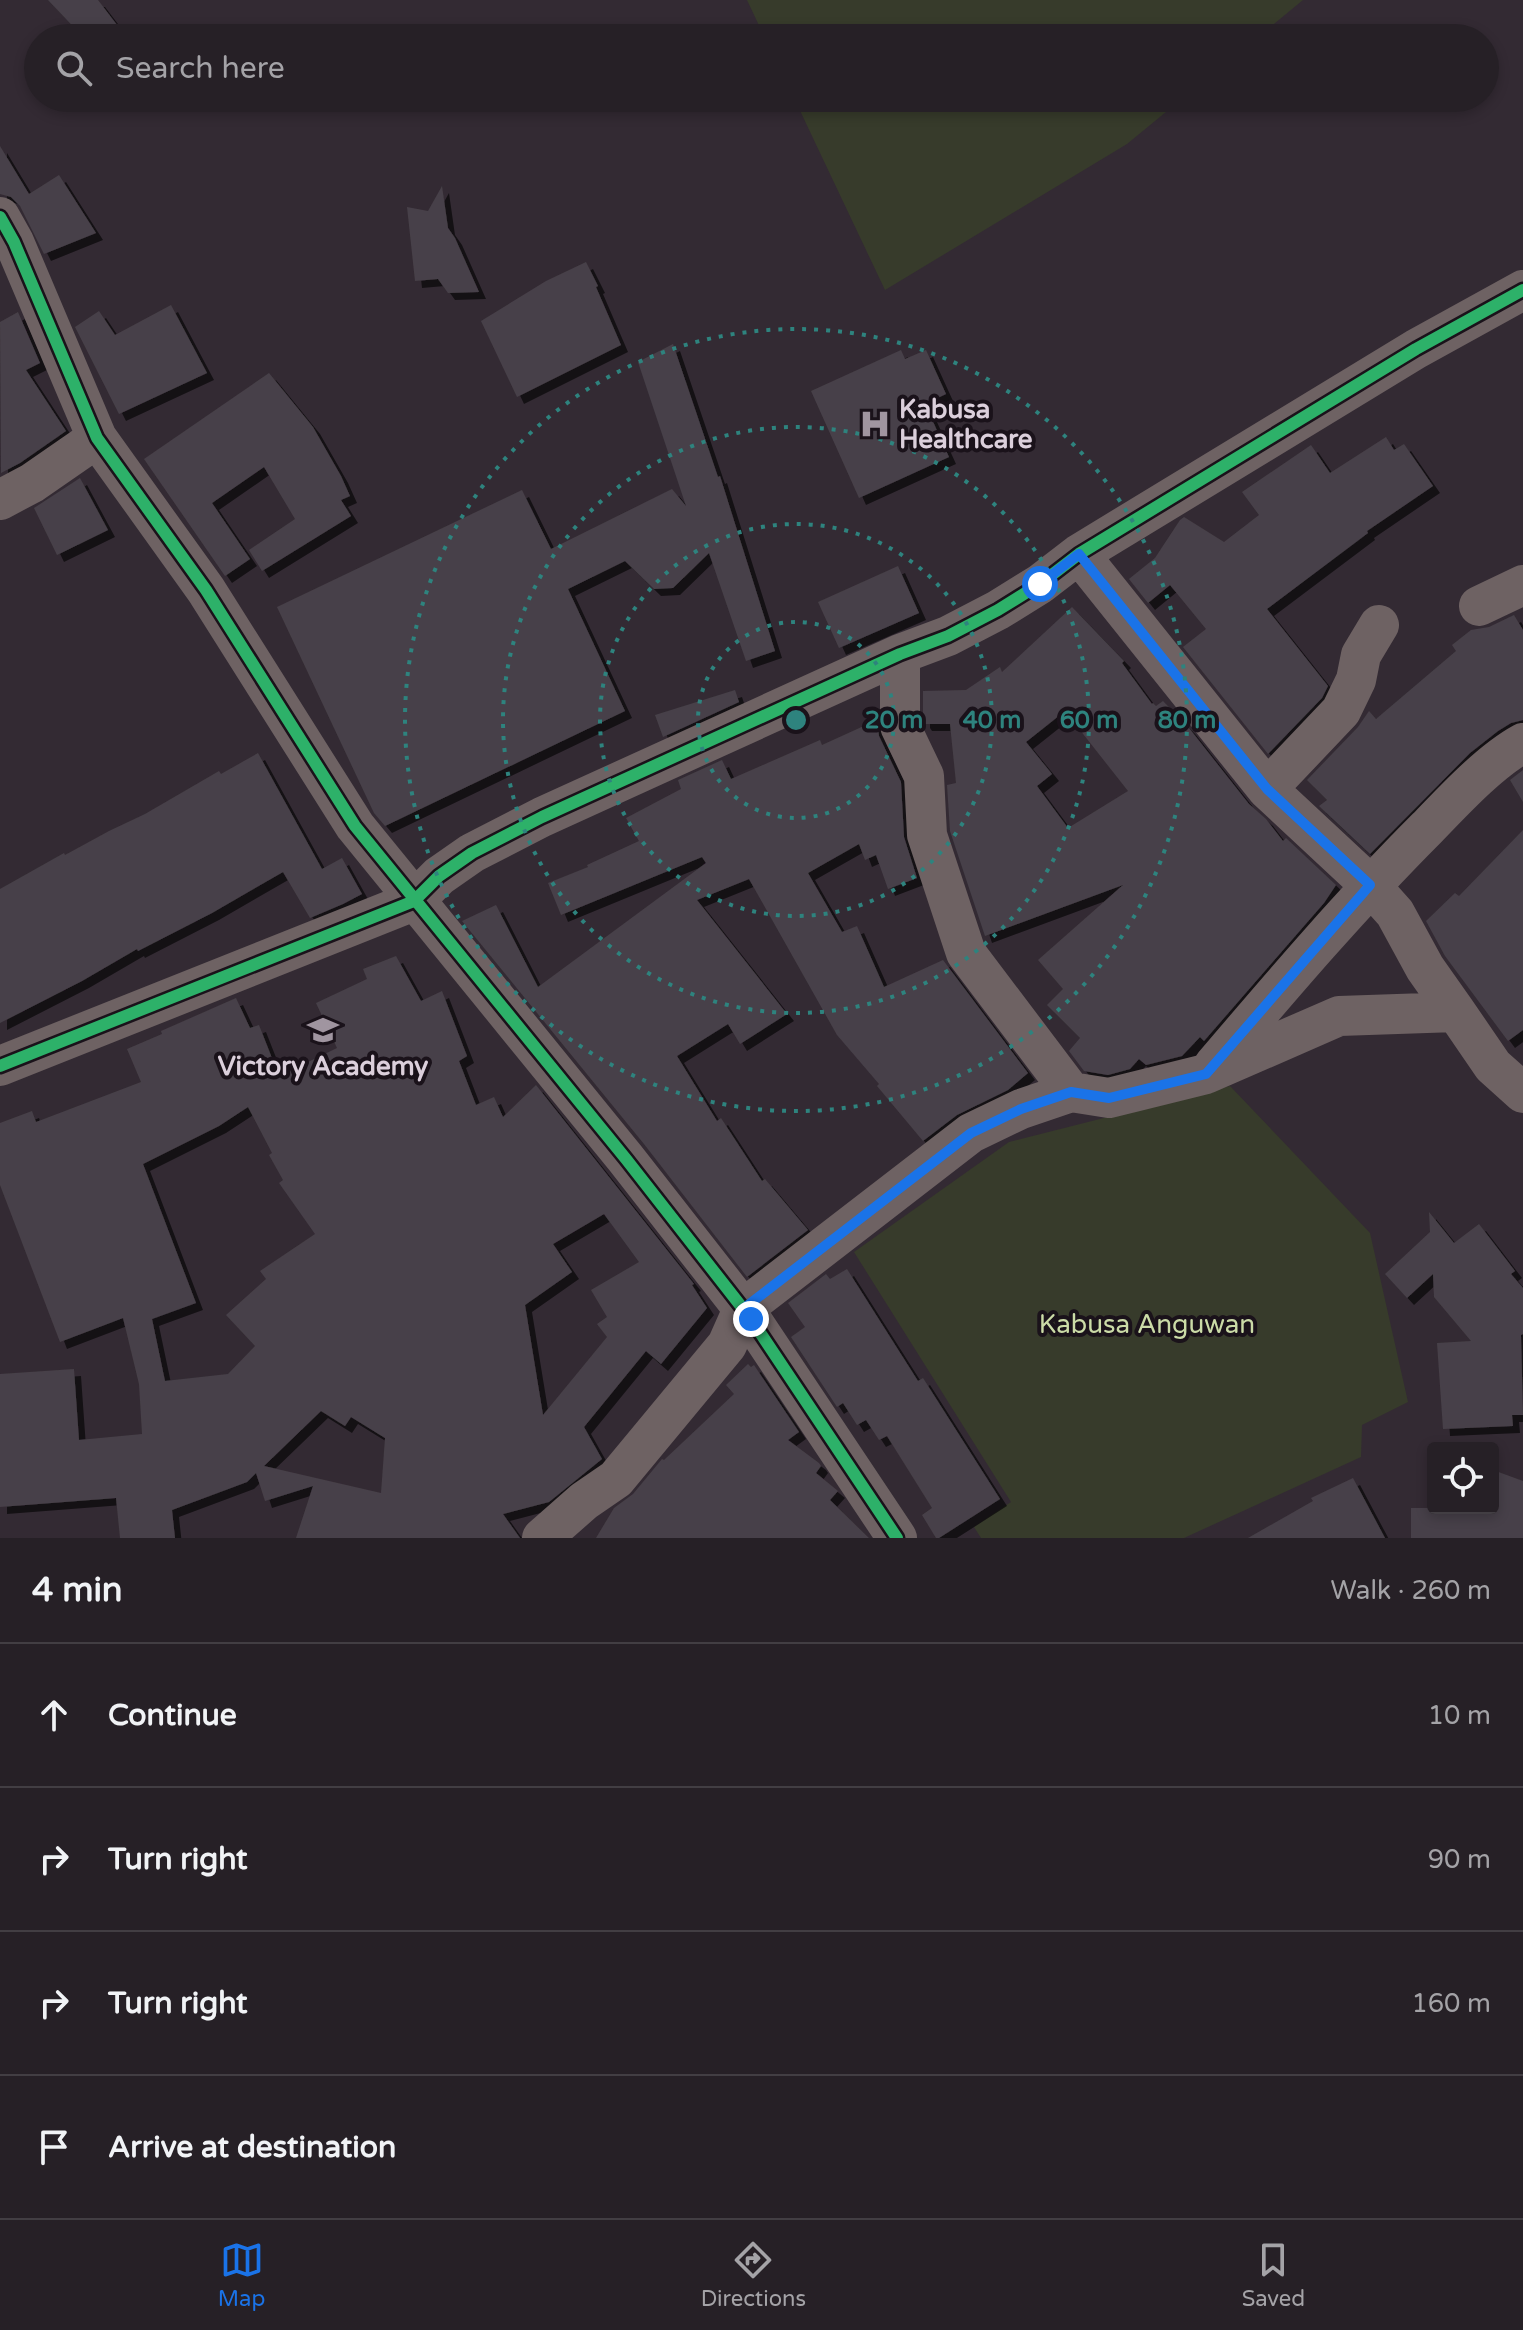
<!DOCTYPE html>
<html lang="en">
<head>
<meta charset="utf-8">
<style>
	body { margin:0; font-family:"Varela Round",sans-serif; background:#2e282e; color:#f1f3f6 }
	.controls { position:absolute; right:24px; bottom:24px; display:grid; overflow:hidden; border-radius:8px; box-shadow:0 4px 12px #0003 }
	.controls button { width:72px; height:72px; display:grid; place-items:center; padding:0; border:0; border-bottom:2px solid #423e43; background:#262026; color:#f1f3f6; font:40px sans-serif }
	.stop { position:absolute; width:24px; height:24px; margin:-18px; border:6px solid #1a73e8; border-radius:50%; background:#fff }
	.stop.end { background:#1a73e8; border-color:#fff; box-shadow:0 2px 8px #0008 }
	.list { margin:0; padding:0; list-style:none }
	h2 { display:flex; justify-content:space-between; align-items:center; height:104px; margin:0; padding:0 32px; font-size:34px }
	h2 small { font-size:26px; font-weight:400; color:#a4a3a7 }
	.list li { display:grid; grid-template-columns:52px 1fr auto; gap:24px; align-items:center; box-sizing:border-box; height:144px; padding:0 32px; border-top:2px solid #423e43 }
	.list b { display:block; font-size:30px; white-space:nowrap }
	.list em { font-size:26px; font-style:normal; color:#a4a3a7 }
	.icon { flex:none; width:44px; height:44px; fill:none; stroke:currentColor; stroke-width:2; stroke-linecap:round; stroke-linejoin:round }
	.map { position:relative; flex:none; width:1523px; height:1538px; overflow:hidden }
	.search { position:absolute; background:#262026; box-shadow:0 4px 12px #0003; left:24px; right:24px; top:24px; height:88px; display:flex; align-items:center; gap:20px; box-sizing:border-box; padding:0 28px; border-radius:44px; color:#a4a3a7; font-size:30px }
	.sheet { height:680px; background:#262026 }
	nav { display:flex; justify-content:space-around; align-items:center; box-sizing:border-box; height:112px; border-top:2px solid #423e43; background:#262026; font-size:22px; color:#a4a3a7 }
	nav a { display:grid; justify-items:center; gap:4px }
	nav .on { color:#1a73e8 }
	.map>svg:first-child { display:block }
</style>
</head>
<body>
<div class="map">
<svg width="1523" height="1538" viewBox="0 0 1523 1538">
	<defs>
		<filter id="shadow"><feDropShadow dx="7" dy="7" stdDeviation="0" flood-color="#0009"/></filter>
	</defs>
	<rect width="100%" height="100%" fill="#332a33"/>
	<path fill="#373b2b" d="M 747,0 L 1303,0 L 1257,38 L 765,38 Z
		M 794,98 L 1183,98 L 1127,144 L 885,290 Z
		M 1230,1086 L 1370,1233 L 1408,1402 L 1362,1425 L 1361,1457 L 1184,1538 L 981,1538 L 974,1527 L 1011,1502 L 854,1252 L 1009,1142 Z"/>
	<path fill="#474048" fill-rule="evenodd" filter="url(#shadow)" d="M 48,0 L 98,0 L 127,38 L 84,38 Z
		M 0,146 L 29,194 L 59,175 L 96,233 L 44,254 L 20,206 L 11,197 L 0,194 Z
		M 442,186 L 448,228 L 455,238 L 479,292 L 448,293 L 438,279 L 415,281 L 407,207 L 428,211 Z
		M 586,262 L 598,286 L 596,287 L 621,345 L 517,397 L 481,321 L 546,281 Z
		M 171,305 L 207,373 L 119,414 L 75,327 L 99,311 L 115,335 Z
		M 18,312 L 40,363 L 26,370 L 66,431 L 20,463 L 1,473 L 0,322 Z
		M 673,344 L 718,477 L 720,476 L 775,651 L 746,661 L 709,553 L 673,588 L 654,589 L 625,561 L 568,589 L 625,711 L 385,826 L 374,813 L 277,607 L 522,490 L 551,549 L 672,489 L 686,506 L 638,362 Z
		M 901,350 L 905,359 L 926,350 L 946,394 L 925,404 L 949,457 L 859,498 L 811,391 Z
		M 269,373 L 313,427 L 341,476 L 350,496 L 341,500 L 351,516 L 262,571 L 249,550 L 295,519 L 264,467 L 212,503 L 250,559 L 225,576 L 144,459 Z
		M 1386,437 L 1394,450 L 1404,444 L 1433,486 L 1367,531 L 1368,533 L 1267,609 L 1328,686 L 1322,698 L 1268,754 L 1183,647 L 1206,629 L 1170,585 L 1148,603 L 1129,579 L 1155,558 L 1180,520 L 1184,517 L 1224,542 L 1259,515 L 1242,492 L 1311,445 L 1330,473 Z
		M 80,478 L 108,530 L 57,555 L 34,508 Z
		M 898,566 L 919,613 L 839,648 L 818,602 Z
		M 1072,607 L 1124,661 L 1122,663 L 1152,704 L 1153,703 L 1156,706 L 1163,701 L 1189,728 L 1249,804 L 1266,819 L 1283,841 L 1286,838 L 1336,885 L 1324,903 L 1204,1041 L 1200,1037 L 1182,1056 L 1146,1065 L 1139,1059 L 1130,1069 L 1108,1075 L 1084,1071 L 1069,1051 L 1080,1038 L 1047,1005 L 1063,989 L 1038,960 L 1123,885 L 985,936 L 950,831 L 947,785 L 956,783 L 950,724 L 925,724 L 923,721 L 923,691 L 966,690 L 1000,667 L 1002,672 ZM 1065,711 L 1128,791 L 1068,828 L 1037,786 L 1052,774 L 1026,742 Z
		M 1514,615 L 1523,630 L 1523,720 L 1511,723 L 1498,731 L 1470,753 L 1370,854 L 1319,806 L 1327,800 L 1307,780 L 1358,727 L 1369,711 L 1376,719 L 1456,651 L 1452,645 L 1471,630 L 1489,627 Z
		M 735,690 L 739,702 L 663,737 L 655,715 Z
		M 877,720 L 879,736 L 901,782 L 904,837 L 917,878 L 888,889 L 876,855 L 865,860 L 859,844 L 808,873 L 842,932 L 857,926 L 884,987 L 943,960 L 1028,1073 L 1008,1090 L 957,1115 L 923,1141 L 877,1086 L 879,1084 L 837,1035 L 749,879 L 697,900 L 787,1014 L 740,1044 L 728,1024 L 677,1056 L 717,1121 L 721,1118 L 762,1181 L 765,1179 L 808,1230 L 747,1277 L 644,1144 L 462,921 L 496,905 L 538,987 L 706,863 L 702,857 L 561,915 L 548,883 L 588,867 L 587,865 L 639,841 L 626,818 L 681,789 L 678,780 L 722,760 L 731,779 L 820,740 L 822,745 Z
		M 258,753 L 322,869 L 342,858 L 362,894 L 343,904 L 310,918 L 283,872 L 212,913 L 138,951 L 137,949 L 82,981 L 0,1023 L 0,889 L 64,853 L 65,855 L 109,831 L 145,814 L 219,771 L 221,774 Z
		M 1523,770 L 1523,802 L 1510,780 Z
		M 1523,830 L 1523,1030 L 1508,1041 L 1445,956 L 1426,921 L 1455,893 L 1459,896 Z
		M 396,956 L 421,1001 L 442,991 L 467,1056 L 459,1061 L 476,1105 L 494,1097 L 503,1117 L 536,1085 L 694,1284 L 692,1285 L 707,1308 L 661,1364 L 646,1351 L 584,1427 L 602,1459 L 549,1502 L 503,1514 L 520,1538 L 296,1538 L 313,1486 L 265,1501 L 256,1473 L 247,1482 L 172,1510 L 175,1538 L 120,1538 L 116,1498 L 0,1507 L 0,1374 L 74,1369 L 79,1440 L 142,1434 L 139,1384 L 123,1318 L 60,1342 L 0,1185 L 0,1123 L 32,1111 L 36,1122 L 141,1082 L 127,1049 L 162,1034 L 161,1031 L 236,998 L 250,1028 L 259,1025 L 279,1076 L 337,1048 L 316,1003 L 367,979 L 363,969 ZM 248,1107 L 272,1153 L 269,1155 L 283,1180 L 279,1183 L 315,1234 L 260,1271 L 266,1279 L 226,1315 L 255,1346 L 228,1374 L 165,1381 L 152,1319 L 196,1303 L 143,1164 L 219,1126 ZM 604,1214 L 639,1262 L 591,1290 L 607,1317 L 597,1324 L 607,1337 L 543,1415 L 525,1305 L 572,1272 L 553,1244 ZM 321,1411 L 345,1426 L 351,1417 L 385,1438 L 381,1493 L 264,1466 Z
		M 1429,1212 L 1454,1243 L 1479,1224 L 1515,1271 L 1511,1274 L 1523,1288 L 1523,1334 L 1521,1335 L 1523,1415 L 1512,1415 L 1513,1426 L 1443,1429 L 1437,1343 L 1471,1341 L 1434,1297 L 1433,1274 L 1407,1298 L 1385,1274 L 1430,1232 Z
		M 847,1269 L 918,1381 L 923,1378 L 1000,1499 L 939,1538 L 936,1538 L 922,1515 L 932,1508 L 887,1436 L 879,1440 L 866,1420 L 857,1425 L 843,1403 L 837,1407 L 791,1337 L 805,1327 L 788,1303 L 826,1274 L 830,1279 Z
		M 748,1364 L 751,1367 L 754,1365 L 799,1432 L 788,1440 L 819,1463 L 821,1466 L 816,1473 L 838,1491 L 830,1500 L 869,1538 L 596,1538 L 614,1508 L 633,1494 L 662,1459 L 664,1460 L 734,1394 L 726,1385 Z
		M 1493,1470 L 1523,1481 L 1523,1538 L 1411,1538 L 1411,1508 L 1493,1508 Z
		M 1353,1478 L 1385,1538 L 1248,1538 L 1313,1501 L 1311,1498 Z"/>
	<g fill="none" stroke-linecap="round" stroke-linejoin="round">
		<path stroke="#6e6263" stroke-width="40" d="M 0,217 L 14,242 L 97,438 L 206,590 L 355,826 L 626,1159 L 751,1319 L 897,1538
			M 0,500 L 32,483 L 97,438
			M 1079,554 L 1267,789 L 1370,885 L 1395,913 L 1425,968 L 1456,1012
			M 1479,606 L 1523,585
			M 900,654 L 900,726 L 924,776 L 927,835 L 966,953 L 1071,1092
			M 1267,789 L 1341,711 L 1356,680 L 1361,655 L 1379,625
			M 1214,1065 C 1283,984 1352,903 1427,828 C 1454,800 1490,761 1523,743
			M 0,1066 L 414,901 L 439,876 L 472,853 L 542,817 L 900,654 L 948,636 L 998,610 L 1040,584 L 1079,554 L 1416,349 L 1523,290
			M 542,1538 L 584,1501 L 616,1479 L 727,1345 L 743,1309 L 971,1133 L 1021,1109 L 1071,1092 L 1109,1098 L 1206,1074 L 1339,1016 L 1456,1012 L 1493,1066 L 1523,1093"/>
		<defs>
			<path id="cycleway" d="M 0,217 L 14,242 L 97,438 L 206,590 L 355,826 L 626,1159 L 751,1319 L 897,1538
				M 0,1066 L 414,901 L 439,876 L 472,853 L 542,817 L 900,654 L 948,636 L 998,610 L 1040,584 L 1079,554 L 1416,349 L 1523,290"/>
		</defs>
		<use href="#cycleway" stroke="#1a121a" stroke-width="17"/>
		<use href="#cycleway" stroke="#2db169" stroke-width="12"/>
	</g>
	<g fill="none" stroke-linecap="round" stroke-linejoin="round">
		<path stroke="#1a73e8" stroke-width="10" d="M 751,1319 L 743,1309 L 971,1133 L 1021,1109 L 1071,1092 L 1109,1098 L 1206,1074 L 1370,885 L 1267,789 L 1079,554 L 1040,584"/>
	</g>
	<g fill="none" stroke="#2e837e" stroke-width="4" stroke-dasharray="4 8">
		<circle cx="796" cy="720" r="98"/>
		<circle cx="796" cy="720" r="196"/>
		<circle cx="796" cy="720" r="293"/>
		<circle cx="796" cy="720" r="391"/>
	</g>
	<defs>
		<symbol id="hospital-bare" viewBox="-9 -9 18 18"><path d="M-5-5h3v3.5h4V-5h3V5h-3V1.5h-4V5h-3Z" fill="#a095a0" stroke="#1a121a" stroke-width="2.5" paint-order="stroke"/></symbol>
		<symbol id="school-bare" viewBox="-9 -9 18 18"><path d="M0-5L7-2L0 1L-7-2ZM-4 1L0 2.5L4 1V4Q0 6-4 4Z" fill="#a095a0" stroke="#1a121a" stroke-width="2.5" paint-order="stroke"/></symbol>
	</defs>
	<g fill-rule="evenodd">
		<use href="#hospital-bare" x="853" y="402" width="44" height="44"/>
		<use href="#school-bare" x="301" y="1008" width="44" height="44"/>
	</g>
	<g text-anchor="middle" stroke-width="8" stroke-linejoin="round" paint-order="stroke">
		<g font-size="26" font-weight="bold" fill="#dbcfdb" stroke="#1a121a" text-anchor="start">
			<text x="899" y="418">Kabusa<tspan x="899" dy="30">Healthcare</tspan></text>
			<text x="323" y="1075" text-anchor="middle">Victory Academy</text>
		</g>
		<g font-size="26" fill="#cbdba7" stroke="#1a121a">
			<text x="1147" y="1333">Kabusa Anguwan</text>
		</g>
	</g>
	<circle cx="796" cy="720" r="12" fill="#2e837e" stroke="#1a121a" stroke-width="4"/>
	<g font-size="24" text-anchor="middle" font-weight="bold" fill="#2e837e" stroke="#1a121a" stroke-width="8" stroke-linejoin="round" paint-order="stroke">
		<text x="894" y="728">20 m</text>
		<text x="992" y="728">40 m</text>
		<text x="1089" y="728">60 m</text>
		<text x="1187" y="728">80 m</text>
	</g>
</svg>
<div class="controls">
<button><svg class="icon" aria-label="locate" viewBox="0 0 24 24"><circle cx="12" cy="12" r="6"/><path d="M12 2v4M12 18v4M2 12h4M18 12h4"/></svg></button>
</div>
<div class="stop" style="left:1040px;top:584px"></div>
<div class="stop end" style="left:751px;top:1319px"></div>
<div class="search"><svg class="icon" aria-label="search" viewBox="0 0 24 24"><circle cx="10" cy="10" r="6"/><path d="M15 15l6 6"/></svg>Search here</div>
</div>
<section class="sheet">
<h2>4 min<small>Walk · 260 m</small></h2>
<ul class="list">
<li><svg class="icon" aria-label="ahead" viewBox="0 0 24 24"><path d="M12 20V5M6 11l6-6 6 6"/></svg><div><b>Continue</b></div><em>10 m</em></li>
<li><svg class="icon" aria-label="right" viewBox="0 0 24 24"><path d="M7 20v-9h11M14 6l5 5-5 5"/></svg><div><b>Turn right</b></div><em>90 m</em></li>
<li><svg class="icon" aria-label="right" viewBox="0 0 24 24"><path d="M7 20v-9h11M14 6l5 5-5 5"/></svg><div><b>Turn right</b></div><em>160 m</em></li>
<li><svg class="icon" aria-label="arrive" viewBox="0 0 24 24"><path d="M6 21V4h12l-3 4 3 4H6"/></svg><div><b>Arrive at destination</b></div></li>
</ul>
</section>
<nav>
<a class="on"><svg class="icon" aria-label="map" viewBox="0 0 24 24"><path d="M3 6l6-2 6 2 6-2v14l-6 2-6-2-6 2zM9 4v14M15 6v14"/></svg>Map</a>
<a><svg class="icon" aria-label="directions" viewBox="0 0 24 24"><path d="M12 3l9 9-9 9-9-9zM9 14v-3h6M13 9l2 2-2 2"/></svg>Directions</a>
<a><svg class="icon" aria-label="saved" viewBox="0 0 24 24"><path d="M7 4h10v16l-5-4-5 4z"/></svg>Saved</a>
</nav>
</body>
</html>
